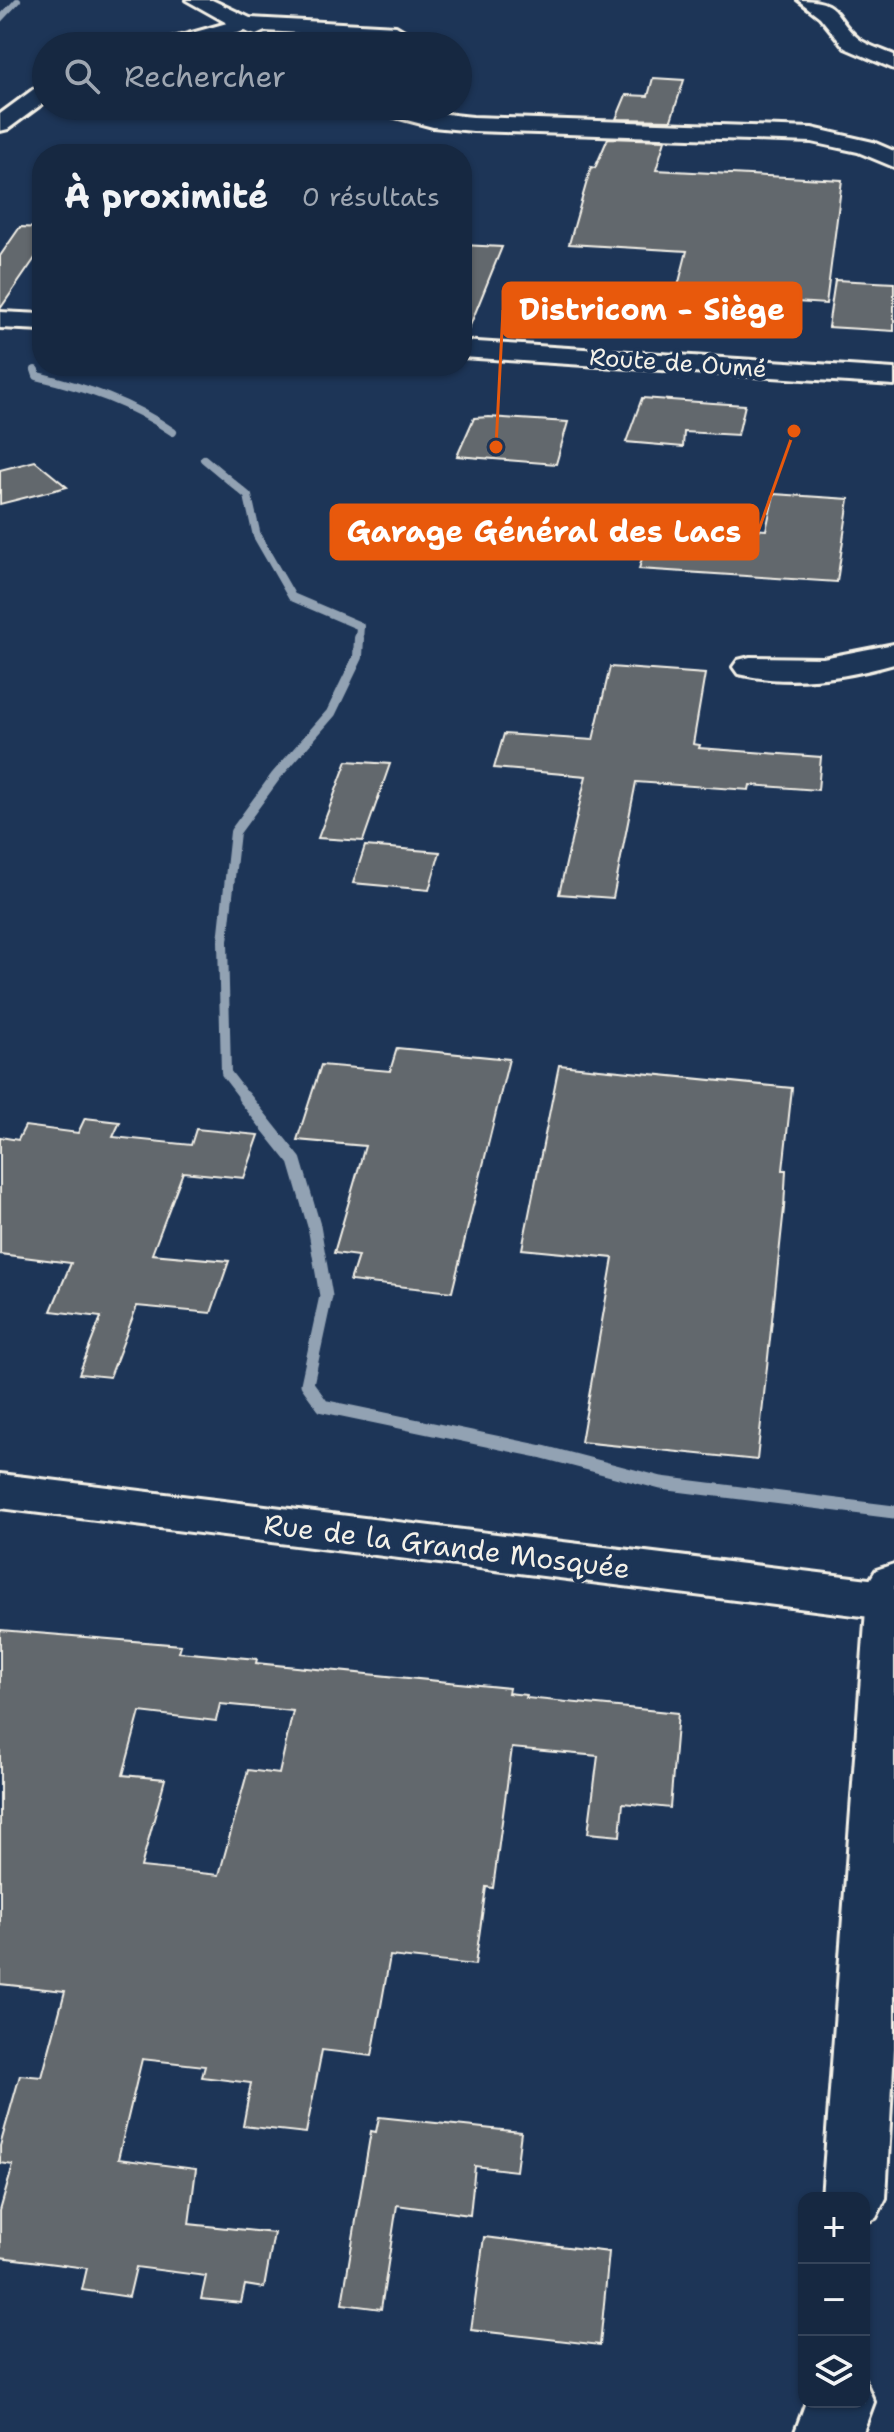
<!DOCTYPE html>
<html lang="fr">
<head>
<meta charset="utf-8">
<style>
	body { margin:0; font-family:"Shantell Sans",sans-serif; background:#1f3048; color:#f1f3f6 }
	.controls { position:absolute; right:24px; bottom:24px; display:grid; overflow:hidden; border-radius:16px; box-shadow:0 2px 6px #0004 }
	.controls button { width:72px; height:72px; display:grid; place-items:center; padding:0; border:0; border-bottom:2px solid #35445a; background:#162841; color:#f1f3f6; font:40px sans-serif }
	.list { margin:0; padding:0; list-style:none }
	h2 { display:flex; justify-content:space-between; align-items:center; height:104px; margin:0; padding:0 32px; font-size:34px }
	h2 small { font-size:26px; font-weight:400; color:#9ea6b1 }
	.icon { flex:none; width:44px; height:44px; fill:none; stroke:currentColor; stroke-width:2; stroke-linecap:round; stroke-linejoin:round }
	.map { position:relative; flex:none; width:894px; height:2432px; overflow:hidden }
	.search { position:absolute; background:#162841; box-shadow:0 2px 6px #0004; left:32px; top:32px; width:440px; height:88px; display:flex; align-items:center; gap:20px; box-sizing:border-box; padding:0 28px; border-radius:44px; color:#9ea6b1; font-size:30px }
	.panel { position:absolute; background:#162841; box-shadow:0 2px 6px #0004; left:32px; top:144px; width:440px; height:232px; border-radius:32px }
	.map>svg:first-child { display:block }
</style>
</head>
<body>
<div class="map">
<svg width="894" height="2432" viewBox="0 0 894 2432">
	<rect width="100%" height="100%" fill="#1d3557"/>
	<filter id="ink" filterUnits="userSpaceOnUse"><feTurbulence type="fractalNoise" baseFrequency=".0125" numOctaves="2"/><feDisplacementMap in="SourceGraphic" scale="16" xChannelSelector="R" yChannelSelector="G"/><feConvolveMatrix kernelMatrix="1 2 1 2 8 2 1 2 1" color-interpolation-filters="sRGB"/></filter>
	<g filter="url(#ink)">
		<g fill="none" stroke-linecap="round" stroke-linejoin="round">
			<path stroke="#92a2b3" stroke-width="6" d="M 0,19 L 18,0
				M 129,148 L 144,154"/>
			<path stroke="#92a2b3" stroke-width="8" d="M 35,370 L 37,376 C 87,388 130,402 173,432
				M 204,459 L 248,496 L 257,536 L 292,597 L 360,626 L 359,640"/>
			<path stroke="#92a2b3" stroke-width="10" d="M 246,1099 L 226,1073 L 223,941 L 235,832 L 276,776 L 331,713 L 358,657 L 359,638"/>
			<path stroke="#92a2b3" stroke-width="13" d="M 244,1097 L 295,1161 L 314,1226 L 326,1296 L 307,1384 L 323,1406 L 543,1452 L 661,1483 L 894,1512"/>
		</g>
		<path fill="#62676d" stroke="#f4f1e8" stroke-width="2" fill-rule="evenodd" d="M 653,78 L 684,80 L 671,120 L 616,119 L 626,95 L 648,96 Z
			M 608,138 L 665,140 L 656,170 L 842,180 L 826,304 L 676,294 L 687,251 L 569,244 L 591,167 L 595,168 Z
			M 20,227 L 42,228 L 42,248 L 0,309 L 0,256 Z
			M 462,245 L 502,247 L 465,338 L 462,338 Z
			M 835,280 L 894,283 L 894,331 L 828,327 Z
			M 642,398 L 713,403 L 745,405 L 738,435 L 684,432 L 683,447 L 626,442 Z
			M 489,417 L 568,422 L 556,464 L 457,456 L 474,418 Z
			M 35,461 L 67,487 L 0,504 L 0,470 Z
			M 774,494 L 849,499 L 837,582 L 639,569 L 652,522 L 766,530 Z
			M 610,667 L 705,674 L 693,744 L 700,745 L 699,748 L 821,757 L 818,790 L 750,785 L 749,790 L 636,782 L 613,898 L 559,894 L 586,776 L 494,768 L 504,734 L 593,740 Z
			M 347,761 L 390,764 L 363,841 L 318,838 Z
			M 365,846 L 440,852 L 429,890 L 353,883 Z
			M 397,1048 L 509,1059 L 452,1292 L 350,1281 L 358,1256 L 334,1253 L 365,1146 L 297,1140 L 321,1065 L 390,1071 Z
			M 559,1065 L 792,1088 L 783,1170 L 786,1170 L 784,1208 L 757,1460 L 581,1442 L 613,1258 L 522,1249 Z
			M 85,1118 L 120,1122 L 113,1137 L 191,1145 L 196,1129 L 259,1135 L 244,1178 L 183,1172 L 152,1254 L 229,1261 L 211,1313 L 137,1306 L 110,1377 L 79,1374 L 101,1317 L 51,1311 L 71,1263 L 0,1254 L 0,1137 L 18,1140 L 25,1126 L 78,1133 Z
			M 0,1630 L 181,1645 L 179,1652 L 257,1659 L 256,1663 L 509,1688 L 508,1693 L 527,1695 L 526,1698 L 678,1713 L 670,1808 L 623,1803 L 620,1836 L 588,1833 L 598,1756 L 512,1748 L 493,1888 L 486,1887 L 475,1965 L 390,1956 L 372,2056 L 322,2050 L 306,2133 L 243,2126 L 251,2083 L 202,2077 L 205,2066 L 142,2059 L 118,2159 L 196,2169 L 189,2224 L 274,2233 L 264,2288 L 245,2285 L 241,2303 L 201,2299 L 206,2276 L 136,2267 L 129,2297 L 82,2290 L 87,2268 L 0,2257 L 0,2211 L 13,2165 L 0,2163 L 0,2146 L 20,2075 L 42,2077 L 65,1991 L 0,1984 ZM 220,1704 L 293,1711 L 279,1774 L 248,1770 L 219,1875 L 141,1867 L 165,1779 L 123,1775 L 140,1712 L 216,1721 Z
			M 379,2117 L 521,2132 L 516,2171 L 475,2166 L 470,2215 L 397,2205 L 381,2309 L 342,2304 L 371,2131 L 376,2132 Z
			M 484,2237 L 609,2252 L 600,2345 L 471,2330 Z"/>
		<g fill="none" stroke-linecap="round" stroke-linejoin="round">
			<defs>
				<path id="street" d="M 186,0 L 212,0 L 250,18 L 396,26 L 406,32 L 404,46 L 384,46 L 385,38 L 265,31 L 256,35 L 244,31 L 190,46 L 157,46 L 160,42 L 227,23 Z
					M 798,0 C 843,0 831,16 859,39 C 868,46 883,50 894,55 L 894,69 L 845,48 L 820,17 Z
					M 46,84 L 46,101 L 8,129 L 0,131 L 0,114 L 38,86 Z
					M 370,106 C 405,106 438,114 473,117 L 812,128 L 873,142 L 894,151 L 894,167 L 858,152 L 812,142 L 473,131 L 433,127 L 373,111 Z
					M 894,644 L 894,664 C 845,678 788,686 738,674 L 733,667 L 738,660 L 750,657 L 823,658 Z
					M 894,1564 L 894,2048 L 886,2198 L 876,2218 L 864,2223 L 864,2198 L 822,2198 L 868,1583 L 876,1570 Z
					M 864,2379 L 874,2402 L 863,2432 L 795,2432 L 806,2402 L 864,2402 Z"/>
				<path id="secondary" d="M 0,312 L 42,314 L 42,330 L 0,328 Z
					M 462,341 L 894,369 L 894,385 L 462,357 Z
					M 0,1474 L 894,1582 L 894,1620 L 0,1508 Z"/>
			</defs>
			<use href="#street" stroke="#f4f1e8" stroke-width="6"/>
			<use href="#secondary" stroke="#f4f1e8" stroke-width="6"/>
			<use href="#street" fill="#1d3557" fill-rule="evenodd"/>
			<use href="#secondary" fill="#1d3557" fill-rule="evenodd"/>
		</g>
	</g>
	<g text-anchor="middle" stroke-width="8" stroke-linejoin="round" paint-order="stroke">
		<g font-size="24" fill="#f4f1e8" stroke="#1d3557">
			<text transform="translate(678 363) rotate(4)" y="8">Route de Oumé</text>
		</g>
		<g font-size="28" fill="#f4f1e8" stroke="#1d3557">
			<text transform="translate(447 1546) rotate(7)" y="10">Rue de la Grande Mosquée</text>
		</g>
	</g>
	<path fill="none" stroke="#e8590c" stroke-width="3" d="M496 447L503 310M794 431L758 532"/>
	<g fill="#e8590c" stroke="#1d3557" stroke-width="3">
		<circle cx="496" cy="447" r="8"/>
		<circle cx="794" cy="431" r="8"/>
	</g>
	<g fill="#e8590c" stroke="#e8590c" stroke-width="3">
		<rect x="503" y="283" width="298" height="54" rx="8"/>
		<rect x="331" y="505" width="427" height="54" rx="8"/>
	</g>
	<g font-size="30" text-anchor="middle" font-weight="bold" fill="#fff">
		<text x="652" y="320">Districom - Siège</text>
		<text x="544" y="542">Garage Général des Lacs</text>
	</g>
</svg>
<div class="controls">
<button>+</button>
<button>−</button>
<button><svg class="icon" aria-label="layers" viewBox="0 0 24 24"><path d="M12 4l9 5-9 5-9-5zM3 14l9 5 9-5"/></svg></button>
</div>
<div class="search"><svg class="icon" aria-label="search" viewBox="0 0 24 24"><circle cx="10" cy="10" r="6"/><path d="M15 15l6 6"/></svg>Rechercher</div>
<section class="panel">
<h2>À proximité<small>0 résultats</small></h2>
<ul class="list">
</ul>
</section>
</div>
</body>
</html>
